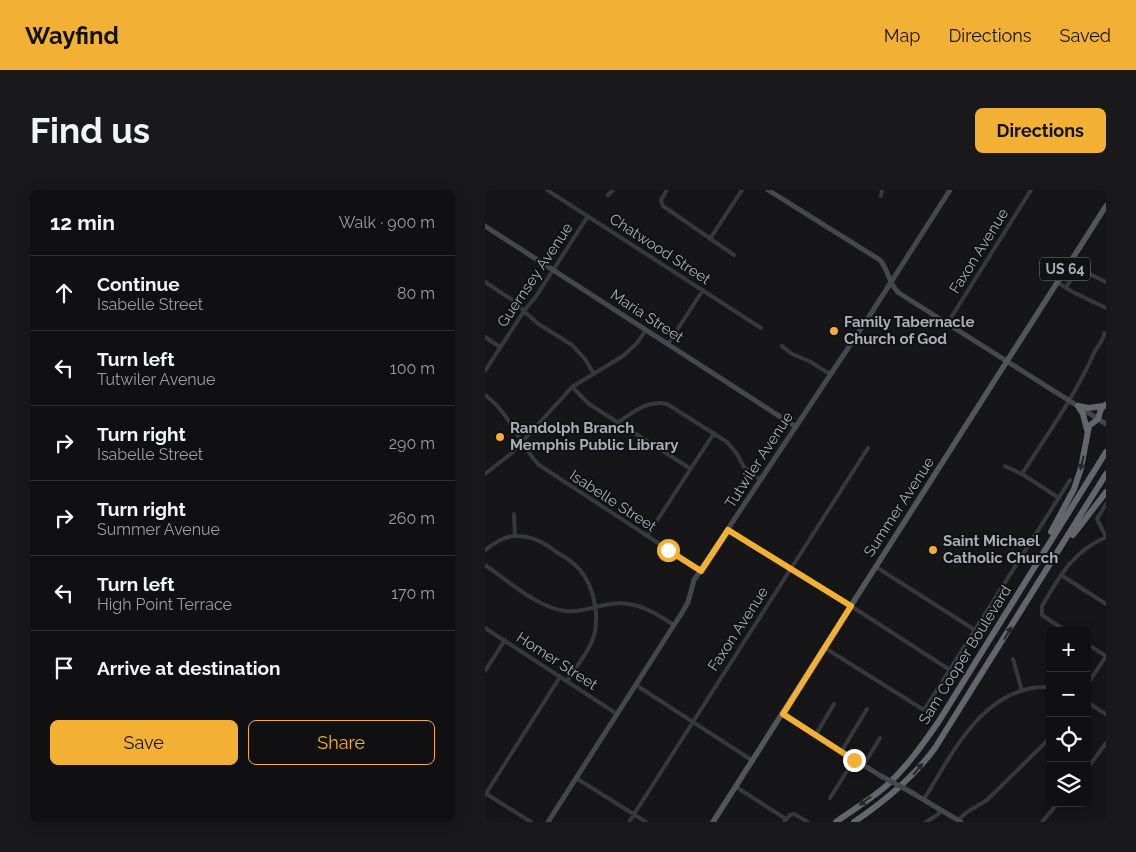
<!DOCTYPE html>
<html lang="en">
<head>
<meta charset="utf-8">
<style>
	body { margin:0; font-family:Raleway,sans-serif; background:#19191b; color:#f1f3f6 }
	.controls { position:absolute; right:15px; bottom:15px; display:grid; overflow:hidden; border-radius:8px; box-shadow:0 2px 12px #0003 }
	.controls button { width:45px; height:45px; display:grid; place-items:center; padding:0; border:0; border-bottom:1px solid #303032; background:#101012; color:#f1f3f6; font:25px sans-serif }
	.stop { position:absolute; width:15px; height:15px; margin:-11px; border:4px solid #f2b134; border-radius:50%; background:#fff }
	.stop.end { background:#f2b134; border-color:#fff; box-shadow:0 1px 5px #0008 }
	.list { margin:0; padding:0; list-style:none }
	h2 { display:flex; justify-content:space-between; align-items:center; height:65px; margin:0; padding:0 20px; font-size:21px }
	h2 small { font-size:16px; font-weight:400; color:#9c9d9f }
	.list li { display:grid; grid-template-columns:32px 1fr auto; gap:15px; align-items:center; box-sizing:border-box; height:75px; padding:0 20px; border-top:1px solid #303032 }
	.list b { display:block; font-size:19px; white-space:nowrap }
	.list p { margin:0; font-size:16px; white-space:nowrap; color:#9c9d9f }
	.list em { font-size:16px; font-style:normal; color:#9c9d9f }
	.actions { display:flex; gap:10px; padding:15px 20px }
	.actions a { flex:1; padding:11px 0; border:1px solid #f2b134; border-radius:8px; text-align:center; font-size:18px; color:#f2b134 }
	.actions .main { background:#f2b134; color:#111 }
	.icon { flex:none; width:28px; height:28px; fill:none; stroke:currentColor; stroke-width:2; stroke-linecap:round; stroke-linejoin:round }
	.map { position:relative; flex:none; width:621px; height:632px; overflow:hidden; border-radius:8px }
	header { display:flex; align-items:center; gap:30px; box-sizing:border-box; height:70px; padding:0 25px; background:#f2b134; color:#111 }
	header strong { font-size:24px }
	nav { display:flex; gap:28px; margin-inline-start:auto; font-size:18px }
	.intro { display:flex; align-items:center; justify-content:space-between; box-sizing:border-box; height:120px; padding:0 30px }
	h1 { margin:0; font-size:35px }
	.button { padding:12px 22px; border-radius:8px; background:#f2b134; color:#111; font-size:18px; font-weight:700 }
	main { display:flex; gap:30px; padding:0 30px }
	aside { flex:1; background:#101012; border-radius:8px; box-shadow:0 2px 12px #0003 }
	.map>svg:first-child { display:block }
</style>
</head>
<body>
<header>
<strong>Wayfind</strong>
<nav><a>Map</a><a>Directions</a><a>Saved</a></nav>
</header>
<div class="intro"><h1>Find us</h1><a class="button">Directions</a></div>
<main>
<aside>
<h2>12 min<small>Walk · 900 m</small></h2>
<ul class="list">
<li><svg class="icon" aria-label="ahead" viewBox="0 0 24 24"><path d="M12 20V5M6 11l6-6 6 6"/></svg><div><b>Continue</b><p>Isabelle Street</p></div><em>80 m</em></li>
<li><svg class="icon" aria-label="left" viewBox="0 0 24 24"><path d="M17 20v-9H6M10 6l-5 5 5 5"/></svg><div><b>Turn left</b><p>Tutwiler Avenue</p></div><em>100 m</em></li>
<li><svg class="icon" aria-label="right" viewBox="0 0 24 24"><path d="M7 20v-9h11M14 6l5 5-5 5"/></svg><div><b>Turn right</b><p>Isabelle Street</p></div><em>290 m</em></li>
<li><svg class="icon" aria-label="right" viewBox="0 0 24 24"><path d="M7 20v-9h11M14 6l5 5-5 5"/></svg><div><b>Turn right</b><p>Summer Avenue</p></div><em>260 m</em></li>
<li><svg class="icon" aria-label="left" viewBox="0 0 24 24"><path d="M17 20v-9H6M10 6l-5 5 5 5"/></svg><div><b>Turn left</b><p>High Point Terrace</p></div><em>170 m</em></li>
<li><svg class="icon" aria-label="arrive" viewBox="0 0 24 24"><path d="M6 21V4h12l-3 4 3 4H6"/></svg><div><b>Arrive at destination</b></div></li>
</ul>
<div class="actions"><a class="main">Save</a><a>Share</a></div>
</aside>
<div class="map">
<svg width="621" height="632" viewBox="0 0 621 632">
	<rect width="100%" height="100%" fill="#161618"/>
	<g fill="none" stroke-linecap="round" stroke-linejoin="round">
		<path stroke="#37383d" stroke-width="4" d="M 62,0 L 276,138
			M 182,0 L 176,10 L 178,16 L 249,65
			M 123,5 L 128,0
			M 396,6 L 397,0
			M 225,49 L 257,0
			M 584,74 L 621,92
			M 0,92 L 26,109 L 52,133 L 87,155 L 100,169 L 109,184
			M 572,92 L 586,101 L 621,118
			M 581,97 L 593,79
			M 462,134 L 546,0
			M 0,147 L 15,157
			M 183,154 L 218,100
			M 297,156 L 307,164 L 324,171 L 345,184
			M 0,181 L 39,121 L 52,105 L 103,26
			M 87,197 L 104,214 L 206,279
			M 0,205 C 25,223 33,253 54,275 L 216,381
			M 133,232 C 148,223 163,209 182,214 L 242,252 L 252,264 L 259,277 L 276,290
			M 520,276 L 537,284 L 574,308
			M 0,284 L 27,263 L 87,197 L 138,166 L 152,153 L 161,140
			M 537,284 C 562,245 590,206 609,163 C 612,156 619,151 619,143 L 621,144
			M 621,314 L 612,329 L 621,347
			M 29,324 L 30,346
			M 243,340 L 366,416 L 465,480
			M 162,346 L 229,243
			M 0,360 C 10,353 19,346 31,346 C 47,346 58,352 70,361 C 76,365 84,369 89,374 C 107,389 114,419 110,441 C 107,459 91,476 82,491
			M 0,375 C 22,390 53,418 80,421 C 95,423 110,416 125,414 C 150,410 169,422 189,435
			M 391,377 L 490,440
			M 576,385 L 621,414
			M 0,438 L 132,524
			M 581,441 L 557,425 L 557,416 C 574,387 588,361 621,347
			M 602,454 L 621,466 L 602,495
			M 340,458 L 439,520 L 585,290
			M 528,469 L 537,501
			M 0,481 L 20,450
			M 151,495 L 268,571
			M 602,512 L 621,524
			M 330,546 L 349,514
			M 356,562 L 382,519
			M 378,576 L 395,548
			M 602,579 L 621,553
			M 91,588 L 161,632
			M 251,597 L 301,629
			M 0,603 L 46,632
			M 0,605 L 75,487
			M 345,608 L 369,570
			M 439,609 C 468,563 499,494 565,497
			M 473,630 L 482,622 L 502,610 L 565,548
			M 144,632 L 383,258
			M 299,632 L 305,625 L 309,624 L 323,632
			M 441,632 L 452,625 L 457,620
			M 557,632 L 573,613"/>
		<path stroke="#45474d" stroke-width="5" d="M 283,0 L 395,70 C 404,80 403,94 414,103 L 621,234
			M 0,36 L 311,237
			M 298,525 L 396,586
			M 424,601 L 476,632
			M 63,632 L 198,421 L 203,412 L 209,390 L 385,125 L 465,0"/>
		<path stroke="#53555c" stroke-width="5.5" d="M 228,632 L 621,16"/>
		<path stroke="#63666e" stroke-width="6" d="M 593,216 L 598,224 L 602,240
			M 593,216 L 603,218 L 619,216
			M 566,342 L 589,299 L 596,278 L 604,236 L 613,229 L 616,219 L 620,215
			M 588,345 L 621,302
			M 351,632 C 367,620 385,610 401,596 C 422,577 438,554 454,531 L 621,262
			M 369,632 C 400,611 428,588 450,558 L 621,284"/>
		<path stroke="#45474d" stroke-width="5" d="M 396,586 L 424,601"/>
	</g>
	<defs><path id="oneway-solid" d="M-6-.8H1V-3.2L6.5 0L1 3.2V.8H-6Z" transform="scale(1.25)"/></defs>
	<g fill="#26262a">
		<use href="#oneway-solid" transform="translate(597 273) rotate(103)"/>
		<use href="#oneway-solid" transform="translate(523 443) rotate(-58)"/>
		<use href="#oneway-solid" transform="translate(433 579) rotate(-50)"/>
		<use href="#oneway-solid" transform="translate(380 611) rotate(144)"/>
	</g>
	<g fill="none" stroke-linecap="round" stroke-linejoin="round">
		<path stroke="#f2b134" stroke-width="6" d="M 183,360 L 216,381 L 243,340 L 366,416 L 298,524 L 369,570"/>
	</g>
	<g fill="#f2b134" stroke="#111113" stroke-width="2">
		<circle cx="349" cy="141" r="5"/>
		<circle cx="15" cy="247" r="5"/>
		<circle cx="448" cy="360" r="5"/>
	</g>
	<g text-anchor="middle" stroke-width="4" stroke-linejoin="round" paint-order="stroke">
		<rect fill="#111113" stroke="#7b7e86" stroke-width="1" x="555" y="67.5" width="50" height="23" rx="4"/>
		<g font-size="14" font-weight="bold" fill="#a8adb8">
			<text x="580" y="84">US 64</text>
		</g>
		<g font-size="15" fill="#a8adb8" stroke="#111113">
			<text transform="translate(175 59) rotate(33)" y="5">Chatwood Street</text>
			<text transform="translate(494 61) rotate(-58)" y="5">Faxon Avenue</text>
			<text transform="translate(50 85) rotate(-56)" y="5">Guernsey Avenue</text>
			<text transform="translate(162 126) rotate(33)" y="5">Maria Street</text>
			<text transform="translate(274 270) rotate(-57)" y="5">Tutwiler Avenue</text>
			<text transform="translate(128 311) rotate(33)" y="5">Isabelle Street</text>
			<text transform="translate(414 317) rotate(-57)" y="5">Summer Avenue</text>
			<text transform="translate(253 439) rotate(-57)" y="5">Faxon Avenue</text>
			<text transform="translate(480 465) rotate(-58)" y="5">Sam Cooper Boulevard</text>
			<text transform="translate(72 471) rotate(33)" y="5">Homer Street</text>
		</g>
		<g font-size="15" font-weight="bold" fill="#a8adb8" stroke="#111113" text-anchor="start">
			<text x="359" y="137">Family Tabernacle<tspan x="359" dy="17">Church of God</tspan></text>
			<text x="25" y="243">Randolph Branch<tspan x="25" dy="17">Memphis Public Library</tspan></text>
			<text x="458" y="356">Saint Michael<tspan x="458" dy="17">Catholic Church</tspan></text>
		</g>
	</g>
</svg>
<div class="controls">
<button>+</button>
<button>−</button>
<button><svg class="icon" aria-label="locate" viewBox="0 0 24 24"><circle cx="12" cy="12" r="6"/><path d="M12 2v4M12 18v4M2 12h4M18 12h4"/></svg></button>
<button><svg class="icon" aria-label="layers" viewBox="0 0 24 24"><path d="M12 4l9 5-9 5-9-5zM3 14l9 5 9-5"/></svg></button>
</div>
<div class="stop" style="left:183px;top:360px"></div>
<div class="stop end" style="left:369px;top:570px"></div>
</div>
</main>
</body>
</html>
